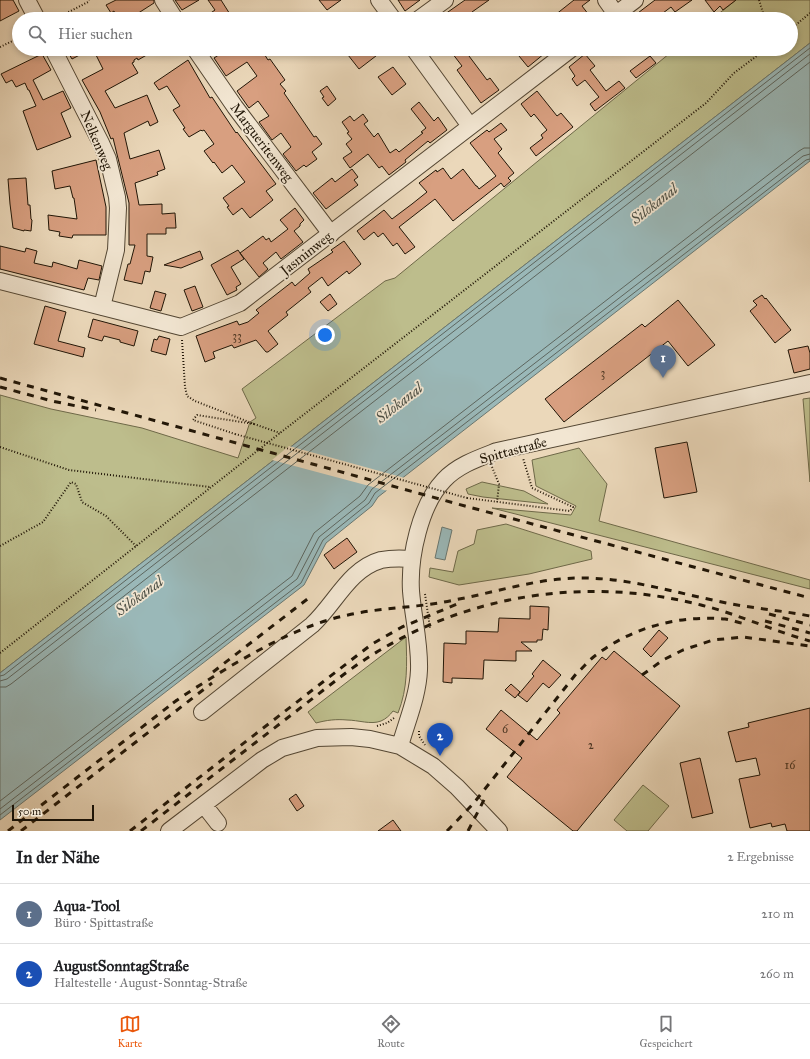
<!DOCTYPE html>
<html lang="de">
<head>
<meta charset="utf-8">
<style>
	body { margin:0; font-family:"IM FELL Great Primer",serif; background:#f6f6f6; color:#202124 }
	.scale { position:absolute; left:12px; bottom:10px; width:82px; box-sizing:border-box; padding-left:4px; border:2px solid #201506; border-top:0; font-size:11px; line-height:14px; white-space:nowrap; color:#201506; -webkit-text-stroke:3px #f2e6d2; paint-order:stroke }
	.you { position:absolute; left:325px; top:335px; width:14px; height:14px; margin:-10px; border:3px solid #fff; border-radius:50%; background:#1a73e8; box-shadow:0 0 0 6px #1a73e833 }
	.badge { display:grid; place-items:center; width:26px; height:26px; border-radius:50%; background:#ea580c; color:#fff; font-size:13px; font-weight:700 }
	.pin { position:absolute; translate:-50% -33px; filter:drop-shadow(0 1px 2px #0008) }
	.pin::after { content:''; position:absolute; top:21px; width:14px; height:12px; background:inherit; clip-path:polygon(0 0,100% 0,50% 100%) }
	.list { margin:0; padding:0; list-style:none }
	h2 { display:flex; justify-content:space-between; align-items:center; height:52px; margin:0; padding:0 16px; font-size:17px }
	h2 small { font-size:13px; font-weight:400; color:#757577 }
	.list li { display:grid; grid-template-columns:26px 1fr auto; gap:12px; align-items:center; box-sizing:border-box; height:60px; padding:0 16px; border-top:1px solid #e0e0e0 }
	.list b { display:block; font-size:15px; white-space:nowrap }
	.list p { margin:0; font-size:13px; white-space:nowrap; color:#757577 }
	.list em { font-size:13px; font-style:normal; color:#757577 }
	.icon { flex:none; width:22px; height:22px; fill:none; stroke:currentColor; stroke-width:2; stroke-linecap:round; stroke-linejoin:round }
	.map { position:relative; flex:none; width:810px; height:831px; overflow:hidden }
	.search { position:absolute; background:#fff; box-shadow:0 2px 6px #0003; left:12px; right:12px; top:12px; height:44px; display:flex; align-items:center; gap:10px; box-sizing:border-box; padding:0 14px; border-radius:22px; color:#757577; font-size:15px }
	.sheet { height:172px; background:#fff }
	nav { display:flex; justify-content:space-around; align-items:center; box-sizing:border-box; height:56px; border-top:1px solid #e0e0e0; background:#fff; font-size:11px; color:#757577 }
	nav a { display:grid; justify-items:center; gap:2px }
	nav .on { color:#ea580c }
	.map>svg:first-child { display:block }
</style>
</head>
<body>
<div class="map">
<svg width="810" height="831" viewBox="0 0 810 831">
	<rect width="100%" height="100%" fill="#ebd8ba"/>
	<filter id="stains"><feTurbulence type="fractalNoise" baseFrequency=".005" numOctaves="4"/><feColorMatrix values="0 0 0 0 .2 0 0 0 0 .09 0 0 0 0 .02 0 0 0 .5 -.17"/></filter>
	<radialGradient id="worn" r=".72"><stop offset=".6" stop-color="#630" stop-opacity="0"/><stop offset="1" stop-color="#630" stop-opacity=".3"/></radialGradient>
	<path fill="#bdbd8c" stroke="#6e6949" d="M 736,0 L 810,0 L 810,43 L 0,673 L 0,395 L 51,409 L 142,428 L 238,458 L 250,422 L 256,418 L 242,389 L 385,281 L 395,278 L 675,49 L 791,49 L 791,19 L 712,19 Z
		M 810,398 L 810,482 L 803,399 Z
		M 579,448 L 607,484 L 599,521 L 810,580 L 810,589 L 492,508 L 571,515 L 576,506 L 536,486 L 532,460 Z
		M 482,482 L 524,491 L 548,504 L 483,497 L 468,494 L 466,489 Z
		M 506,524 L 591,551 L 592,559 L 529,574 L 459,585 L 429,577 L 430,568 L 453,572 L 458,551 L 474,544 L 477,530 Z
		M 406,637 C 407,664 408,688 398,713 L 393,711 C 390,715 386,719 381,721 C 371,725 358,720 347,720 C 336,719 327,720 316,723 L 308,712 Z
		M 643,785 L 669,806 L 648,831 L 627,831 L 614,820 Z"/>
	<path fill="#9ab8b8" stroke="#697771" d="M 810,43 L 810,161 L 378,497 L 372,506 L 326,543 L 304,585 L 0,820 L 0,673 Z
		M 442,527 L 452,530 L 445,560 L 435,558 Z"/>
	<path fill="#ebd8ba" d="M 289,446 L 405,478 L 388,491 L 272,460 Z"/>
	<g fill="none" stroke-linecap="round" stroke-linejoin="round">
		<path stroke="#5d665f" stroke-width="1" d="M 0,676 L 4,675 L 810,48
			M 0,681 L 7,679 L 810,54
			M 0,687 L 6,687 L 11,684 L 810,62
			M 0,801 L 292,576 L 314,533 L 360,496 L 368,485 L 799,151 L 804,148 L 810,148
			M 0,809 L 297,579 L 319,537 L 365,500 L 372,489 L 803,156 L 810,154
			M 0,815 L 301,583 L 323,540 L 369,503 L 375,493 L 806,160 L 810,159"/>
	</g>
	<path fill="#d89f80" stroke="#201506" d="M 0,0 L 13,0 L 19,11 L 0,21 Z
		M 116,0 L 154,0 L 154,3 L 129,19 L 122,19 L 121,16 L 117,18 L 114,11 L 111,13 L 106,5 Z
		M 175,0 L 199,0 L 182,10 Z
		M 208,0 L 221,0 L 233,19 L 202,19 L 215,10 Z
		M 319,0 L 341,0 L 327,10 Z
		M 398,0 L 420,0 L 405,11 Z
		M 465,0 L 489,0 L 472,12 L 477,19 L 438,19 Z
		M 574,0 L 590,0 L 582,6 L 592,19 L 550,19 Z
		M 655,0 L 692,0 L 675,12 L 671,7 L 655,19 L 630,19 Z
		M 705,0 L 736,0 L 723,10 L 720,6 L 714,12 Z
		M 66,49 L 91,49 L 72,59 Z
		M 93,49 L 157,49 L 138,60 L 137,58 L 134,60 L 134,62 L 132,63 L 138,73 L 105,91 L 115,108 L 147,95 L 158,122 L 150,126 L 148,121 L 124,133 L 130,159 L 159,150 L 165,169 L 157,172 L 158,175 L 135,183 L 139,205 L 162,204 L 162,214 L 175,213 L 176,228 L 166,228 L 166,234 L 147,234 L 147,256 L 153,257 L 150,272 L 145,271 L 142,284 L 124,280 L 128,264 L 130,264 L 135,245 L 129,245 L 129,203 L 113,138 L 111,139 L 100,112 L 82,80 L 103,69 Z
		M 228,49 L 261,49 L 268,60 L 270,59 L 285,80 L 280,84 L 286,91 L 284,93 L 314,137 L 316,136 L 322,144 L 312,152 L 317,159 L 306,167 L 304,165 L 296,171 L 283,154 L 291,147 L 281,133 L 272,140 L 259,122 L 269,116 L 258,101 L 249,108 L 237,91 L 257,76 L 247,62 L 226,76 L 214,58 Z
		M 355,49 L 385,49 L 359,69 L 348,55 Z
		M 458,49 L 477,49 L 469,56 L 487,80 L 490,78 L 499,90 L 481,103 L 457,70 L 462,66 L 452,53 Z
		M 516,49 L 550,49 L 528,67 L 519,56 L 520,55 Z
		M 42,54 L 51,70 L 33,80 L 43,100 L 63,91 L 71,108 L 61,113 L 71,137 L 37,150 L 23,111 L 36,106 L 29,90 L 28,90 L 25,83 L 16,87 L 12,80 L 6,83 L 1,74 Z
		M 585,54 L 595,66 L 590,70 L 606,91 L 619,81 L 625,88 L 595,111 L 590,104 L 599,97 L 585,80 L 577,86 L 572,79 L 575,76 L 569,67 Z
		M 650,56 L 656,63 L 636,78 L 630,71 Z
		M 188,60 L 210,98 L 212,97 L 236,133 L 237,132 L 276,184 L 266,191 L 273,200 L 250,218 L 242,208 L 233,215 L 227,207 L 229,206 L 223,198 L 245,182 L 232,165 L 222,173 L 214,162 L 213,163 L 204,151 L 214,144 L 204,130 L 202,131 L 201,130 L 189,137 L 183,129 L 185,128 L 173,110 L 180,106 L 167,86 L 159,90 L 154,83 Z
		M 393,67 L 406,84 L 392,95 L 378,77 Z
		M 327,86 L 336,99 L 328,106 L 322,98 L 324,97 L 320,91 Z
		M 537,91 L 557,116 L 561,113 L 573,127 L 536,156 L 530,148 L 543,138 L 541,135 L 547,130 L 534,114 L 531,117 L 521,104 Z
		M 419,102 L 434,121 L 438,117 L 447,130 L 430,143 L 428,141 L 405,160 L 406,162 L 389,175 L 382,166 L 379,168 L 368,154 L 350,168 L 343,158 L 352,152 L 346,144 L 352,139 L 347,133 L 349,132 L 342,122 L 350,116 L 354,121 L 363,114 L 368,121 L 364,124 L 374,137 L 378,133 L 390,153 L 396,149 L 399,152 L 423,133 L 421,132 L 426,128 L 411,109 Z
		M 501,123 L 507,130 L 494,139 L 502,149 L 498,153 L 514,173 L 508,178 L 511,181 L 504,187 L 501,183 L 453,221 L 435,199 L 399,227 L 415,247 L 405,254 L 397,243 L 393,246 L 383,233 L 378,237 L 374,232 L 364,240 L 357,231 L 384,210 L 392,219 L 412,204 L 427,192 L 419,183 L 436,170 L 437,172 L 443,168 L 451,179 L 463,169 L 476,186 L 477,186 L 479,189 L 496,176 L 470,143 L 487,130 L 489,132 Z
		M 96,160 L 106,207 L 106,235 L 73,235 L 72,238 L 59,236 L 60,232 L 49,230 L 48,215 L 77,219 L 74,198 L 73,198 L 70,186 L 55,189 L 52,171 Z
		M 352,169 L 358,177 L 354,180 L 358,185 L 326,209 L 313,193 L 332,178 L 335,182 Z
		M 26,178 L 28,205 L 30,205 L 31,219 L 32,220 L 31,231 L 24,230 L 24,231 L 13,228 L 10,204 L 8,179 Z
		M 295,208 L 304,220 L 300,224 L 300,226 L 294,231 L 303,242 L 281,259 L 276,252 L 263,263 L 268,269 L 259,277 L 240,253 L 263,236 L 266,240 L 269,238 L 271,242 L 288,229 L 280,220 Z
		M 344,241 L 361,264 L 349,274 L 347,271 L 328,286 L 322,277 L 308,288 L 311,292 L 286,312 L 288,315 L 268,331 L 278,344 L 268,352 L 266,352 L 256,340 L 234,348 L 232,345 L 213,352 L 215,358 L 205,362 L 196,336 L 237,321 L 239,325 L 248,322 L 259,313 L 256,310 L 292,282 L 295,286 L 310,273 L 308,269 L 333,252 L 331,250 Z
		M 0,246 L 25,252 L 26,248 L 37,251 L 34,263 L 52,267 L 53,262 L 77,269 L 79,260 L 102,266 L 99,280 L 88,278 L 84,290 L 0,269 Z
		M 238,250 L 244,259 L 231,267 L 241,284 L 236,287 L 237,290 L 227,295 L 211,265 Z
		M 200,251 L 203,259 L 181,268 L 164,265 Z
		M 195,286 L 203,307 L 192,311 L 184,290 Z
		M 155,291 L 166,294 L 161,311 L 150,308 Z
		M 330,294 L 337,304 L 328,311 L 320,302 Z
		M 762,295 L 765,299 L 766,298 L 791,330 L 775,343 L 750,311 L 757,305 L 753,301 Z
		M 678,300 L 715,345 L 688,366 L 668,341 L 564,422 L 545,399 L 642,324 L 645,327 Z
		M 45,306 L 66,312 L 58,341 L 85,348 L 83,357 L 34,344 Z
		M 93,319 L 138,331 L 134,346 L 120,342 L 120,340 L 104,336 L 102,341 L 88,337 Z
		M 159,336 L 170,339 L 166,355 L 151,351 L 154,339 L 157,340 Z
		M 808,346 L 810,353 L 810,369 L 794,373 L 788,350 Z
		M 687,442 L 697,492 L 664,498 L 655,448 Z
		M 347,538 L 357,552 L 334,569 L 324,555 Z
		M 530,606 L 549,607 L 548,630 L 543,629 L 542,640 L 537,640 L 537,642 L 521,642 L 532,651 L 516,651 L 516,661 L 484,660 L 483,679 L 452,678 L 452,683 L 443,682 L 444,643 L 466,644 L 466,631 L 498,632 L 499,618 L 530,619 Z
		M 659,630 L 668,638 L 651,657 L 643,649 Z
		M 614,651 L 680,706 L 577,831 L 573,831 L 507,777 L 522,758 L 486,729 L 501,710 L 537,740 L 560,713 L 557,710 L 602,657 L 606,660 Z
		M 543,660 L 561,675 L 549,688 L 543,683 L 527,702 L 518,695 L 534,676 L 532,674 Z
		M 511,684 L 520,692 L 515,698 L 505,690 Z
		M 810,708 L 810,831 L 787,831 L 785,824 L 772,827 L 771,823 L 750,828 L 739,779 L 760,775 L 756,758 L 736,762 L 728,732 L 749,727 L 748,723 Z
		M 700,758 L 713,813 L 692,818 L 680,763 Z
		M 296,794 L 304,806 L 297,811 L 289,799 Z
		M 393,820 L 401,831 L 378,831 Z"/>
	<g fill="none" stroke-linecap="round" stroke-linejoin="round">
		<defs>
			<path id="minor" d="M 27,0 L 37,19
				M 163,0 L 175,19
				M 379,0 L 393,19
				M 606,0 L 616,14
				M 419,19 L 445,0
				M 610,19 L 635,0
				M 53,49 L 101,143 L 108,159 L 117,197 L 118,208 L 116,250 L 102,307
				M 195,49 L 235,107 L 331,234
				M 414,49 L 470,126
				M 0,281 L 181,327 L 240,303 L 571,49
				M 202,712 L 312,625 C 335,604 349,569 381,560 C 391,558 401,558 412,559
				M 400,746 C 407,721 418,696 419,670 C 420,643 413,617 411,591 C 409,557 420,505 444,480 C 458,465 479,458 497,451 L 810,383
				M 204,805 L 218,823
				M 169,831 L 262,760 L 282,748 L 317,738 L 351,737 L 370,739 L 400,746 L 433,766 L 457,787 L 499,831"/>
		</defs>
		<use href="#minor" stroke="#534633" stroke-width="18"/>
		<path stroke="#201506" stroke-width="2" stroke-dasharray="1 2" stroke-linecap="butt" d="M 759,0 L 765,19
			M 55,19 L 88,2 L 89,0
			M 791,29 L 810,13
			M 0,47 L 19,38
			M 182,340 L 185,387 L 187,396 L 195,401 L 254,424 L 197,415 L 193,420 L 235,434
			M 254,424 L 280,433
			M 0,447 L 69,470 L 210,487
			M 492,467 L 499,484 L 497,502
			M 467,498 L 570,511 L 573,507 L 532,488 L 523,458
			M 0,546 L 43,522 L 71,482 L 76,484 L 82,502 L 106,516 L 136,546
			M 425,594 L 430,628
			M 0,653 L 280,433 L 706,103 L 734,73 L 766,49
			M 377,726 L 387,723 L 394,718
			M 419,731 L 419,736 L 425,745"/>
		<use href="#minor" stroke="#f2e6d2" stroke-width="16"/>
		<path stroke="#201506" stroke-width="3" stroke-dasharray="7 7" stroke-linecap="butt" d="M 0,378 L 465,506 L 810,598
			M 0,387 L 52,401 L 96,410
			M 769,614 L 810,625
			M 765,621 L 810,633
			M 213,672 L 310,597
			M 642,675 L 663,660 L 683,650 L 713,640 L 743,637 L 810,646
			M 173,703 C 191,690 210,679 229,667 C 267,645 305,624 348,615 C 383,607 419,608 454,600 C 498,592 540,577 586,578 C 632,579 673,592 717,601 C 748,608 779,610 810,616
			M 8,831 L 177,700
			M 21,831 L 212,683
			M 130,831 L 372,644 L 402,627 L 457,604
			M 141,831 L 343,675 C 445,598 577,573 701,605 C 738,614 773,631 810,641
			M 447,831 L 473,804 L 576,674 C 583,668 589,660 596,655 C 633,627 679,615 725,619 C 732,620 739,623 746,624
			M 468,831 L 487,794"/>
		<path stroke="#201506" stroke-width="2" stroke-dasharray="1 2" stroke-linecap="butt" d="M 235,434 L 467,498"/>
	</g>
	<g text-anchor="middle" stroke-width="3.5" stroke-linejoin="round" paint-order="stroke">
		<g font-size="12" fill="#4e3824">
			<text x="237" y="340">33</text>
			<text x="603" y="377">3</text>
			<text x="505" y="733">6</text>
			<text x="591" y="749">2</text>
			<text x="790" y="769">16</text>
		</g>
		<g font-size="14" fill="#201506" stroke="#f2e6d2">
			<text transform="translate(97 140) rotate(67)" y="5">Nelkenweg</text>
			<text transform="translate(262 142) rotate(53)" y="5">Margueritenweg</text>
			<text transform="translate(306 253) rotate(-38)" y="5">Jasminweg</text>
			<text transform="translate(513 450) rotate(-15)" y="5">Spittastraße</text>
		</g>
		<g font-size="15" font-style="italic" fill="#4b4e44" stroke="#f2e6d2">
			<text transform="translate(654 204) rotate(-38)" y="5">Silokanal</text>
			<text transform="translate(399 403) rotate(-38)" y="5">Silokanal</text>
			<text transform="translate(139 596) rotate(-36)" y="5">Silokanal</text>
		</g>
	</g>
	<rect width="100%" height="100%" filter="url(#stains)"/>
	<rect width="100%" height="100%" fill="url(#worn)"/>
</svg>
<div class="scale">50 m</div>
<div class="you"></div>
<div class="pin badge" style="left:663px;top:378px;background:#5c6f8a">1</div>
<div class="pin badge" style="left:440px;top:756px;background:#1a4fb4">2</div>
<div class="search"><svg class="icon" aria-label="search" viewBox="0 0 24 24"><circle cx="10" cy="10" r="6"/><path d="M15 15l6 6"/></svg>Hier suchen</div>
</div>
<section class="sheet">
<h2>In der Nähe<small>2 Ergebnisse</small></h2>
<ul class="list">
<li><span class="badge" style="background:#5c6f8a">1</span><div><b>Aqua-Tool</b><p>Büro · Spittastraße</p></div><em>210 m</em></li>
<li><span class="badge" style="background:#1a4fb4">2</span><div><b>AugustSonntagStraße</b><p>Haltestelle · August-Sonntag-Straße</p></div><em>260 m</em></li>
</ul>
</section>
<nav>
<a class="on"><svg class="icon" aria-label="map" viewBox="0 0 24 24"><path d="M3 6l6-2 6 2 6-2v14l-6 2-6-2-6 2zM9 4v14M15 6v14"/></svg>Karte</a>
<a><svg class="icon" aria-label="directions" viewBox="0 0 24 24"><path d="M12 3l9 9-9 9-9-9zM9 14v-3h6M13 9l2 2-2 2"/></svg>Route</a>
<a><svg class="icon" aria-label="saved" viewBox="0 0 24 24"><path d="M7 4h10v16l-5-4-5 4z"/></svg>Gespeichert</a>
</nav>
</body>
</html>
